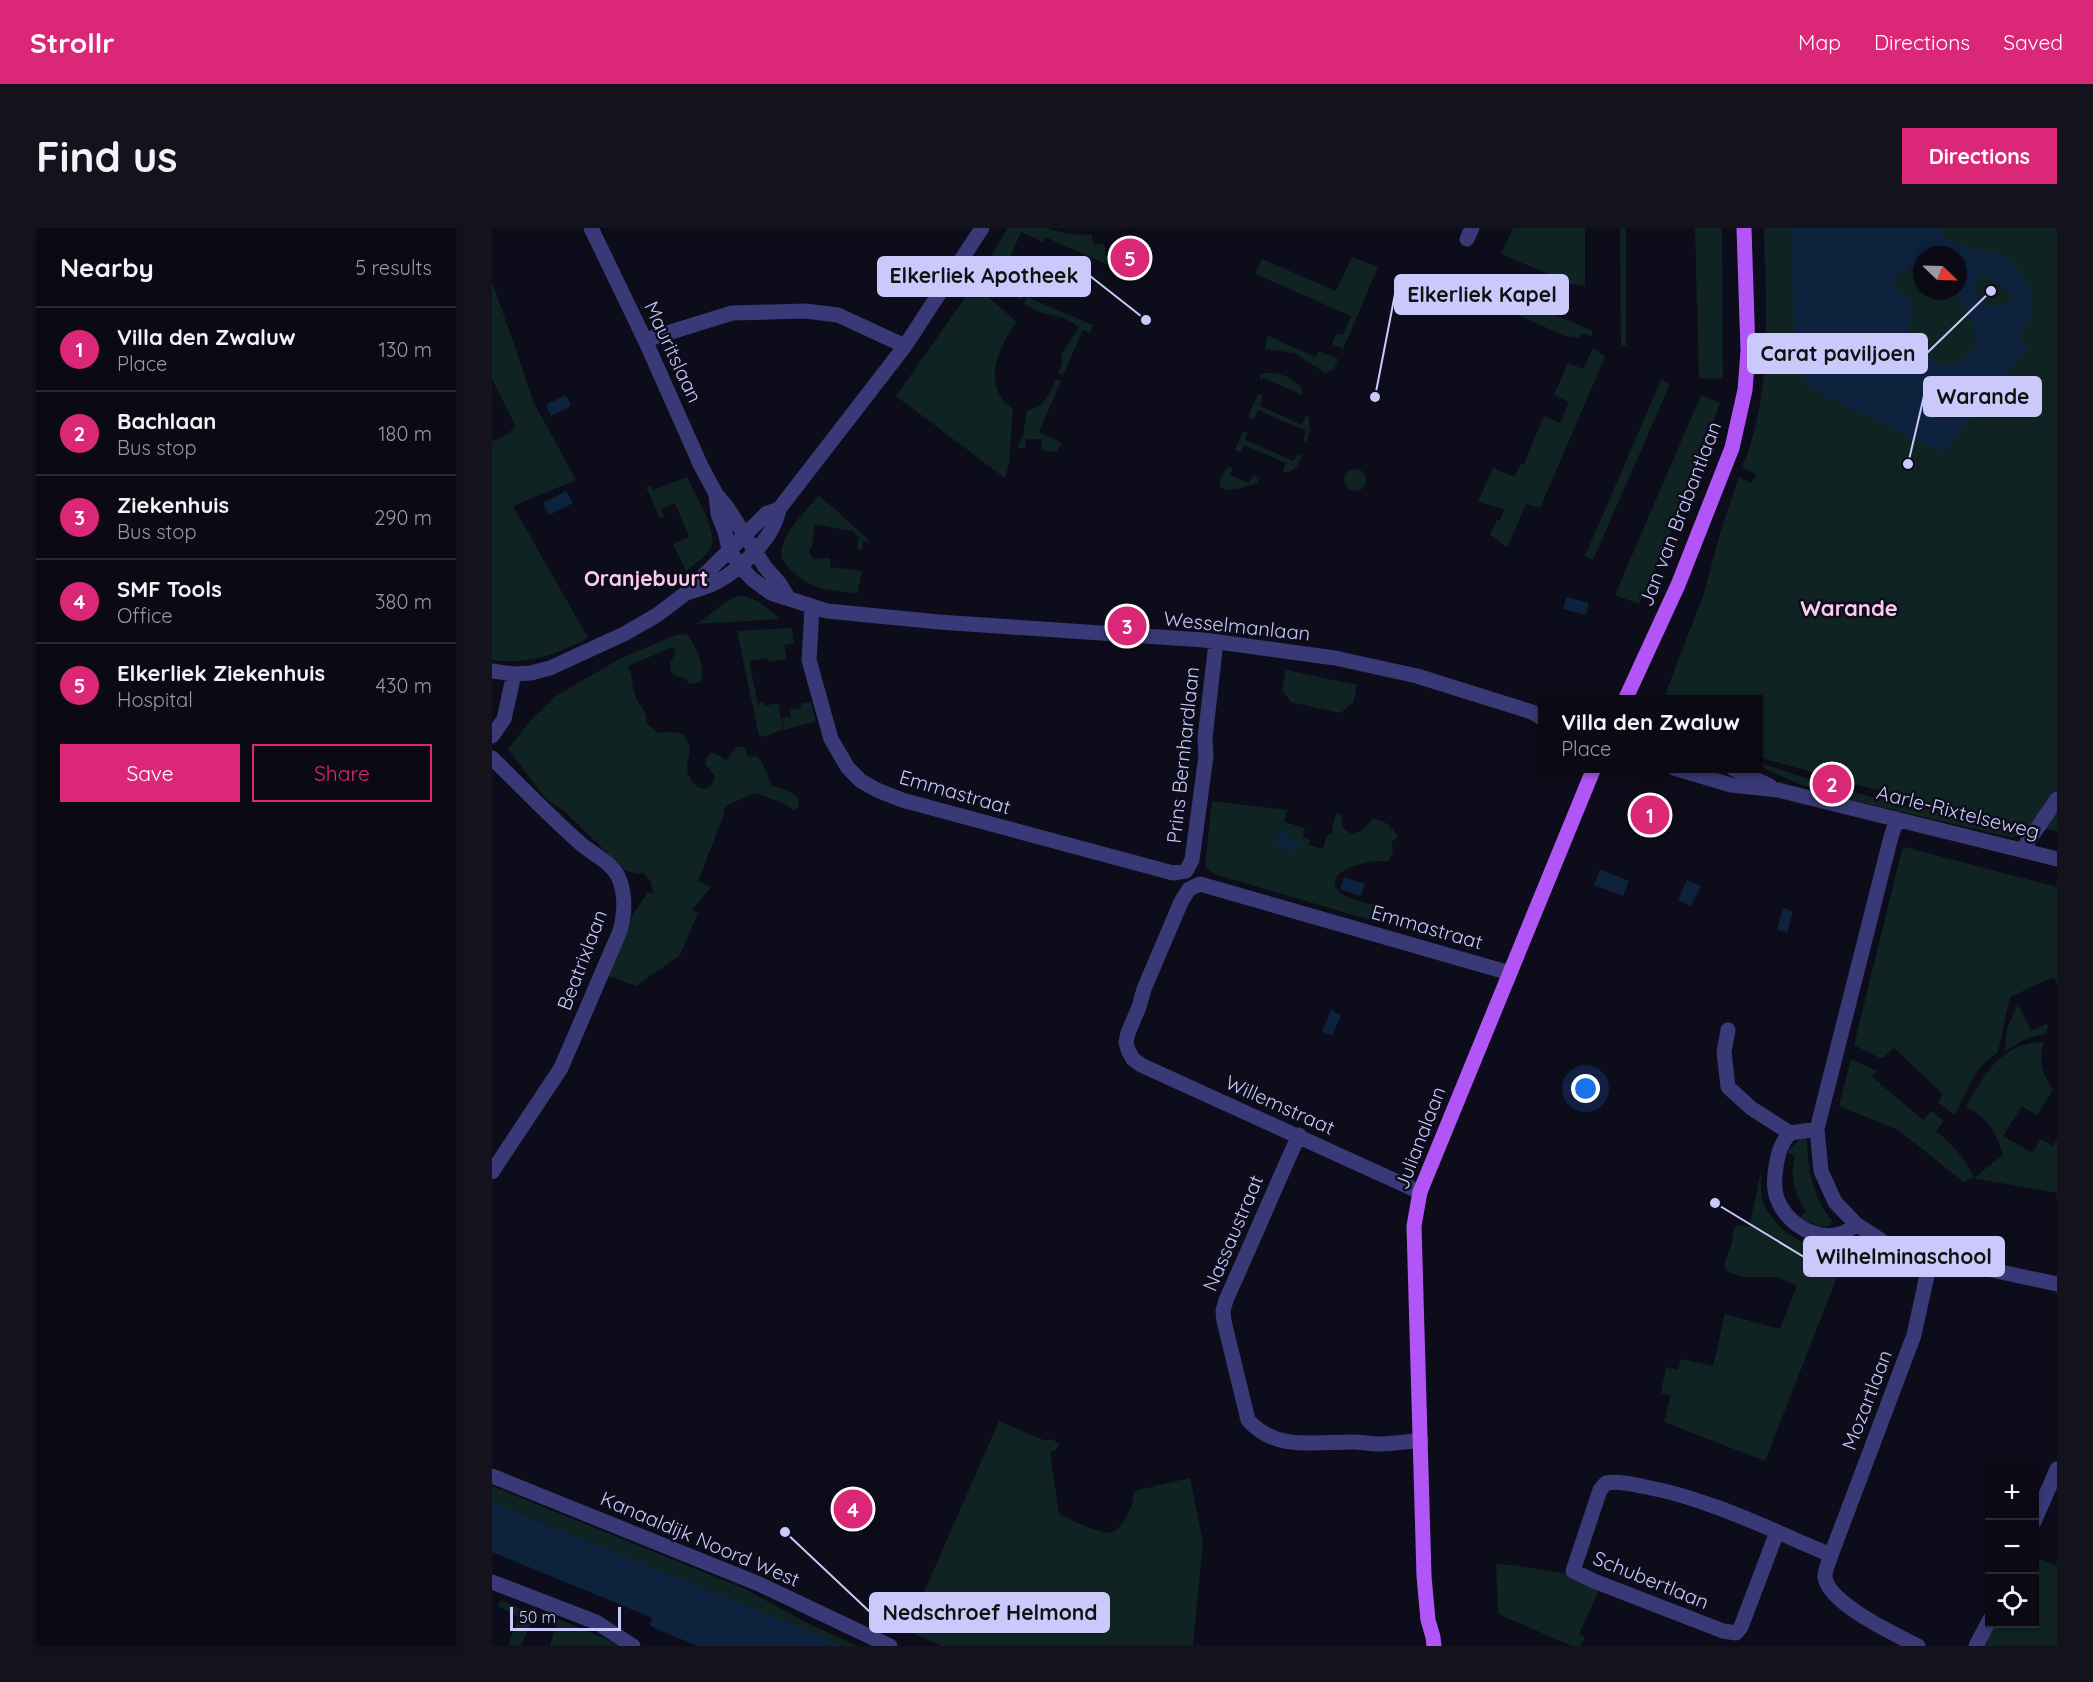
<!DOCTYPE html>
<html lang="en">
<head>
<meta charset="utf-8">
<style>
	body { margin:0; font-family:Quicksand,sans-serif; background:#13121d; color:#f1f3f6 }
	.controls { position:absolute; right:18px; bottom:18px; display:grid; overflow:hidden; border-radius:0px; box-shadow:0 3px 9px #0003 }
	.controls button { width:54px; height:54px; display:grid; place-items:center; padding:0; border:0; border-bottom:2px solid #2a2a34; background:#0a0914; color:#f1f3f6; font:30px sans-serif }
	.compass { position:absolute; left:1421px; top:18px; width:54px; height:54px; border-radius:50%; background:#0a0914; box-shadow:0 3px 9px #0003; rotate:113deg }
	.scale { position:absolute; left:18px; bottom:15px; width:111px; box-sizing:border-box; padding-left:6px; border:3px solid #cbc8fc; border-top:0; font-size:16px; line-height:21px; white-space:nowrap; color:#cbc8fc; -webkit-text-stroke:4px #0d0c1a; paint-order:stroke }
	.you { position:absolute; left:1094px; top:861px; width:21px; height:21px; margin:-15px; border:4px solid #fff; border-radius:50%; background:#1a73e8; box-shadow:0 0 0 9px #1a73e833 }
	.badge { display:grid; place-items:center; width:39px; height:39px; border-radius:50%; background:#db2777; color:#fff; font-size:20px; font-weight:700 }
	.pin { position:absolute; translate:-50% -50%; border:3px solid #fff; box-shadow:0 2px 6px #0006 }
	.popup { position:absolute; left:1046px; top:467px; width:225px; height:78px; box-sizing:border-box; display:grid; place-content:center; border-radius:0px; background:#0a0914; filter:drop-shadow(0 2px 4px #0005); font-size:20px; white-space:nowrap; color:#999aa0 }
	.popup b { font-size:22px; color:#f1f3f6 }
	.popup::after { content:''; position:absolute; left:50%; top:100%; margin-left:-12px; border:12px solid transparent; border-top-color:#0a0914 }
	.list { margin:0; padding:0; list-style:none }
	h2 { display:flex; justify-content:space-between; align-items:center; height:78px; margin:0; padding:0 24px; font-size:26px }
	h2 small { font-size:20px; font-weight:400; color:#999aa0 }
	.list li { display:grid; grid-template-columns:39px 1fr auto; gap:18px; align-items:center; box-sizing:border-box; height:84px; padding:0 24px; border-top:2px solid #2a2a34 }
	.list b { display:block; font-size:22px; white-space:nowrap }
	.list p { margin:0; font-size:20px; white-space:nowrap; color:#999aa0 }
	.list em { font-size:20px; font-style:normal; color:#999aa0 }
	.actions { display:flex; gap:12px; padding:18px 24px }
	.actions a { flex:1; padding:14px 0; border:2px solid #db2777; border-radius:0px; text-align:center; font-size:21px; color:#db2777 }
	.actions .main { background:#db2777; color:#fff }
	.icon { flex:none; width:33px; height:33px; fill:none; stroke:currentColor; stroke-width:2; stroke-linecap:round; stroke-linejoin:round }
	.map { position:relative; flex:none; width:1565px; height:1418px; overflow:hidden; border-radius:0px }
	header { display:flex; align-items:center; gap:36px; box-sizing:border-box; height:84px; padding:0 30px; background:#db2777; color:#fff }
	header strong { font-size:28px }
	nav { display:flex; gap:33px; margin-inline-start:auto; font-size:21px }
	.intro { display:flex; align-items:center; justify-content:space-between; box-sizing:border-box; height:144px; padding:0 36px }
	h1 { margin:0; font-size:42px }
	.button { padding:15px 27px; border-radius:0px; background:#db2777; color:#fff; font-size:21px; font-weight:700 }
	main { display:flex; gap:36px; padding:0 36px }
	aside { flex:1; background:#0a0914; border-radius:0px; box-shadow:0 3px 9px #0003 }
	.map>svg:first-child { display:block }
</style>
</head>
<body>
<header>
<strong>Strollr</strong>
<nav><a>Map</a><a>Directions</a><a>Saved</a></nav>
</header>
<div class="intro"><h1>Find us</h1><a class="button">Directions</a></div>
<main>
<aside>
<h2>Nearby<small>5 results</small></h2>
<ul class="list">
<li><span class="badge">1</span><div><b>Villa den Zwaluw</b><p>Place</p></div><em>130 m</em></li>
<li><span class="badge">2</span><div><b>Bachlaan</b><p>Bus stop</p></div><em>180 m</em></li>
<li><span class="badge">3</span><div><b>Ziekenhuis</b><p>Bus stop</p></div><em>290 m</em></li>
<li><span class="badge">4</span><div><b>SMF Tools</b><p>Office</p></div><em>380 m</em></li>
<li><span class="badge">5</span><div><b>Elkerliek Ziekenhuis</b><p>Hospital</p></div><em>430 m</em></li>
</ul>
<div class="actions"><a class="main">Save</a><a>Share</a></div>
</aside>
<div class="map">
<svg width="1565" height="1418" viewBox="0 0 1565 1418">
	<rect width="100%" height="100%" fill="#0d0c1a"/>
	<path fill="#0f2422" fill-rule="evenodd" d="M 516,0 L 555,0 L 576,6 L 600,7 L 601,17 L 612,16 L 614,28 L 624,28 L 626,41 L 553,9 L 551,14 L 529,4 L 510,48 L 531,58 L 530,62 L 532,64 L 528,72 L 489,45 Z
		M 1021,0 L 1093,0 L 1093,58 L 1079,56 L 1009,26 Z
		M 1128,0 L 1134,0 L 1134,118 L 1129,117 Z
		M 1203,0 L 1230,0 L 1231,151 L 1207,150 Z
		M 1272,0 L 1565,0 L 1565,603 L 1534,598 L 1536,599 L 1535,601 L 1521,610 L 1342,568 L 1304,555 L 1266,537 L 1266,534 C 1317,552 1370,568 1423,579 C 1442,583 1462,589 1482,589 L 1266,529 L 1266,472 L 1171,472 L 1211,368 L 1231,295 L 1247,249 L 1260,255 L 1264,246 L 1250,240 C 1281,165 1274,80 1272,0 ZM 1430,27 L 1466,27 L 1466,63 L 1430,63 Z
		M 860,29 L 886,39 L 851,121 L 840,116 L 844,105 L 851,107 L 859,88 L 763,46 L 770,31 L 844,63 Z
		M 0,53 L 42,175 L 84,252 L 21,278 L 96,410 C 62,427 38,437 0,432 L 0,213 L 9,210 L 24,199 L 0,151 Z
		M 482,57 L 525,94 C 505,119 489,160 521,181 L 517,235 L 513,250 L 404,168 Z
		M 978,58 L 1009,72 L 1012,65 L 1101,103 L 1099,108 L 1090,105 L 1087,111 L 1080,108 L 1078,110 L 1001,76 L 1002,74 L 996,70 L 994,71 L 975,65 Z
		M 535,69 L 601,97 L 598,105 L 591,102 L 571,147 L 566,145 L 570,135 L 569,127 L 587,99 L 572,90 L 546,84 L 532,75 Z
		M 775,107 L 823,129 L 827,123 L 846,131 L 842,141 L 833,145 L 803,125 L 773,121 Z
		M 1101,120 L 1113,129 L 1048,280 L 1034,276 L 1015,320 L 998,306 L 1005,292 L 1008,292 L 1012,281 L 986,274 L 1001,240 L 1023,249 L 1029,235 L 1032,236 L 1052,188 L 1068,195 L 1077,174 L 1062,167 L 1076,135 L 1091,141 Z
		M 774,145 C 789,145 800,149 810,161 L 810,167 L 772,150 L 768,152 L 768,147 Z
		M 564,151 L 569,153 L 547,204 L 568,214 L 569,217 L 565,224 L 549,222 L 550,211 L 534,211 L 533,221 L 525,219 L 531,208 L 535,182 C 552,181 558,164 564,151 Z
		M 1169,152 L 1178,156 L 1101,332 L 1093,328 Z
		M 766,166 L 771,168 L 768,178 L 810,197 L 814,188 L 817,189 L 818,202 L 814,214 L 811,213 L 814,203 L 766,182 L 761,192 L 756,189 Z
		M 1209,167 L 1228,175 L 1188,284 L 1147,376 L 1123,367 Z
		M 751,203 L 756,205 L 753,212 L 802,233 L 806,226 L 810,228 C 807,237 801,246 791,244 L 794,235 L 752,217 L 748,224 L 743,222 Z
		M 736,238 L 741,241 L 738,247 L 757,255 L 761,247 L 768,250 L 766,255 C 755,258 738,266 728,259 L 728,252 Z
		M852 252a11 11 0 1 1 22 0a11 11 0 1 1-22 0Z
		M 195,249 C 202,264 227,305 219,320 C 213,329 202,337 194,343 L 181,316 L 197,309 L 183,275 L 169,281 L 172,289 L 168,290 L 154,259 L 159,257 L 161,262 Z
		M 327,267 L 379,314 L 371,313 L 370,322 L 365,321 L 367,309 L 363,307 L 363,304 L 323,296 L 320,318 L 318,320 L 317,325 L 321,331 L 338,330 L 338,339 L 370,343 L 366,365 C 340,363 317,362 298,341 C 292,335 287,329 290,320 C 295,300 314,283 327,267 Z
		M 247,368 C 263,368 276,381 288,391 L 203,396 C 219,388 230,373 247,368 Z
		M 300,400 L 302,415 L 292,417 L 295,431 L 277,434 L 276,430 L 257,433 L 266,476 L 271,474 L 272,478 L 286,475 L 291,502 L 270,509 L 267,508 L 245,403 Z
		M 195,406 C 205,421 213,435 209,454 L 197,456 L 193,450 L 184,448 L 179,444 L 178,436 L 184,423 L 181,419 L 136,438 C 140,447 140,455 142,463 C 145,478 154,478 155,495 L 166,505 C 174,504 187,502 193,509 C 204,521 192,532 196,545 C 201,562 219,568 223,548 L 213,536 L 215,528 L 220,524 L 234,532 L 244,519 L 253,519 L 255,529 L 265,528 L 271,536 L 280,558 C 292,561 317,568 303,583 L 291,575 L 263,565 L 233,578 L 232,586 L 206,653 L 219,659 L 200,682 L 206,685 L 188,727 L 144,758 L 117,748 L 140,688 L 156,664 L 161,666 L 159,654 L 151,645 L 145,646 L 133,642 L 71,582 L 54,571 L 16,521 L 38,493 L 64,468 L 129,430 L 184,407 Z
		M 794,442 L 865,457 L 861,475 L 848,485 L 799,474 L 790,462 Z
		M 319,474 L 324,493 L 292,502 L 290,490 L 299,489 L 298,482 L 309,480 L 309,476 Z
		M 720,573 L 795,582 L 792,594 L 813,600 L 811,610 L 818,612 L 817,617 L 831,621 L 835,607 L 839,607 L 844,584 L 850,588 C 849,597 851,602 860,606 L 870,602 L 881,591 C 893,592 901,599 906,610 L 899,614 L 901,622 L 897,633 C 849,631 810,663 883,677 L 879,692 L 722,646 L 713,638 Z
		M 1412,619 L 1565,659 L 1565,755 L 1561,749 L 1518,769 L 1506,824 L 1492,835 L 1483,846 L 1464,884 L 1461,886 L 1446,874 L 1451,866 L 1402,820 L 1392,829 L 1388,830 L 1362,817 L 1409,626 Z
		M 1526,776 L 1539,803 L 1554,796 L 1556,797 L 1554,806 L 1535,810 L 1512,824 L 1516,798 Z
		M 1552,814 C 1546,833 1550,845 1561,862 L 1545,887 L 1530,878 L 1511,908 L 1540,925 L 1549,911 L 1560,918 L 1565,912 L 1565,965 L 1481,950 L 1472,954 L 1406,902 L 1347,878 L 1359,831 L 1385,843 L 1380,849 L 1431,892 L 1439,883 L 1452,893 L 1444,903 C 1459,915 1475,932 1482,950 L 1511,927 C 1502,902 1499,892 1474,879 C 1492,846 1510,814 1552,814 Z
		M 1311,908 L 1315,911 C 1315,937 1321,972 1340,992 L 1338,997 C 1328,1001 1317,994 1308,990 L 1314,983 C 1303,967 1297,949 1303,929 L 1295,924 Z
		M 1269,944 C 1270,951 1268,962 1270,971 C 1277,995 1308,1020 1333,1019 C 1343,1019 1351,1015 1360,1011 L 1273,1233 L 1172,1194 L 1179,1167 L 1169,1165 L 1174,1139 L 1186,1142 L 1189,1131 L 1221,1138 L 1233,1086 L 1288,1101 L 1305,1058 L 1284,1049 L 1250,1049 L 1234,1043 L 1232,1037 L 1240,1015 L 1242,1000 L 1247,997 L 1257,999 Z
		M 507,1193 L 554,1213 L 560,1211 L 567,1216 L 565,1221 L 558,1225 L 567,1286 C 583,1294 600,1303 618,1305 C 632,1300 642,1277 642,1263 L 698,1250 L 711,1314 L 701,1418 L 450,1418 L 415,1403 Z
		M 0,1258 L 253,1361 L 313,1394 L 366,1418 L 350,1418 L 0,1274 Z
		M 1543,1329 L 1565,1338 L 1565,1418 L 1487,1418 L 1498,1396 L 1542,1396 Z
		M 1004,1336 L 1019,1337 L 1071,1345 L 1107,1362 L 1087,1406 L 1093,1409 L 1089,1418 L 1080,1418 L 1006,1386 Z
		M 9,1372 L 42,1387 L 29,1418 L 16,1417 L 27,1389 L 6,1378 Z
		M 66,1391 L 114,1411 L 127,1418 L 58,1418 Z"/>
	<path fill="#0d223d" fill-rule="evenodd" d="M 1298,0 L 1449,0 L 1454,10 C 1461,13 1468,17 1476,19 C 1485,21 1495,22 1504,25 C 1526,33 1542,56 1540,81 C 1539,91 1531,102 1527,111 L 1536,120 L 1451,224 L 1339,171 C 1315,159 1309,152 1303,125 ZM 1430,27 L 1466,27 L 1466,63 L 1462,63 C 1475,85 1498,111 1470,132 C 1465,135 1459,140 1453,138 C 1447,137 1443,131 1438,128 C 1434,126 1429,125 1425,123 C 1407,111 1424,91 1418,75 C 1415,67 1408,64 1402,58 C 1402,44 1418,40 1430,38 ZM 1491,43 L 1522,69 L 1514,77 L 1500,80 L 1487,72 C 1481,61 1483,52 1491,43 Z
		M 74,167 L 79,178 L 59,188 L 54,177 Z
		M 74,263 L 81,275 L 57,287 L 51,275 Z
		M 1074,369 L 1097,375 L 1094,387 L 1071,381 Z
		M 788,604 L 798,606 L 797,610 L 808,614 L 805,624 L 783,618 Z
		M 1108,641 L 1137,653 L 1131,668 L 1102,657 Z
		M 852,649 L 873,656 L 869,668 L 848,661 Z
		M 1195,652 L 1209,658 L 1199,678 L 1186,672 Z
		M 1291,680 L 1301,683 L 1295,705 L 1285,702 Z
		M 839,782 L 849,787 L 840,808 L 830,803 Z
		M 0,1274 L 325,1407 L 350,1418 L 205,1418 L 158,1398 L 160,1391 L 158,1389 L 0,1324 Z"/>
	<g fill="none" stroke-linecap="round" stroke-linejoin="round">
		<path stroke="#393977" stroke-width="15" d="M 99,0 L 153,112 L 209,238 L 224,266 L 235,279 L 273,339 L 288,356 L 297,371
			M 975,11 L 980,0
			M 153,112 L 240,85 L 313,83 L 346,87 L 413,118
			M 224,266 L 226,286 L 233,304 L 237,321 L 247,337 L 260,351 L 279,365 L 335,383 L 447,394 L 712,412 L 843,430 L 925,448 L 1040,484 L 1050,490
			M 194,365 C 204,362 216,359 225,354 C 250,340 282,310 287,281 L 413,118 L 490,0
			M 320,379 L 317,432 L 339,511 L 356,540 L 369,553 L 385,562 L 410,572 L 681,645 L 694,643 L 700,632 L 714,528 L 713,510 L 724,414
			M 0,443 L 22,446 L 39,445 L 58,440 L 132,406 L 165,387 L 194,365 L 275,285 L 287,281
			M 0,508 L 12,491 L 22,446
			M 0,530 C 29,558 57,588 88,615 C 100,626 118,633 126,648 C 134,666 133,685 128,703 L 69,840 L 0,944
			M 1182,540 L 1239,557 L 1286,562 L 1565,631
			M 1240,540 L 1278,558
			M 1405,591 L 1399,609 L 1325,901 L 1329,943 L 1343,974 L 1364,996 L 1393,1015 L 1439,1029 L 1565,1056
			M 1530,622 L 1565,571
			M 1236,802 L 1232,824 L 1236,859 L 1259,880 L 1298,905
			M 1325,901 L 1298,905 C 1289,915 1286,925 1284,939 C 1282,951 1281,963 1287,975 C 1300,1003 1340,1020 1364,996
			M 807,907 C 782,962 759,1017 734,1072 L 731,1083 L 732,1093 L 756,1192 C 783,1223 823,1214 860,1214 C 868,1214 875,1215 883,1216 C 898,1216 914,1214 929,1212
			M 928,964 L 649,837 L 641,831 L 636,822 L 634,814 L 636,805 L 647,779 L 652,761 L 689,674 L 697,661 L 708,656 L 1018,745
			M 0,1248 L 267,1356 L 398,1418
			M 1542,1294 L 1565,1241
			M 1285,1304 L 1249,1399 L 1244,1405 L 1231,1403 L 1102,1353 L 1081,1343 L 1108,1262 L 1114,1255 C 1128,1253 1140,1256 1154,1259 C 1218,1271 1279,1302 1339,1327
			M 0,1354 L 104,1394 L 141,1418
			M 1426,1418 C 1402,1406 1338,1376 1333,1350 C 1332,1343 1337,1334 1339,1327 L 1422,1107 L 1439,1029
			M 1484,1418 L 1498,1391"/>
		<path stroke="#b255f6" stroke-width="15" d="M 1133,472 L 1186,357 L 1240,220 L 1253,162 L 1256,123 L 1252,0
			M 942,1418 L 941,1409 L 936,1392 L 932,1348 L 922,998 L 928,964 L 1102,540"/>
	</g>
	<g text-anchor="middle" stroke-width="5" stroke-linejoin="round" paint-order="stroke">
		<g font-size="20" fill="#cbc8fc" stroke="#0d0c1a">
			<text transform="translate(181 124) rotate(65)" y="7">Mauritslaan</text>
			<text transform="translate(1188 286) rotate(-69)" y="7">Jan van Brabantlaan</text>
			<text transform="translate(745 398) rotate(6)" y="7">Wesselmanlaan</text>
			<text transform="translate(691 527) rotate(-84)" y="7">Prins Bernhardlaan</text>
			<text transform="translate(463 564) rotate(16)" y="7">Emmastraat</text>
			<text transform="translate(1466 584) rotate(14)" y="7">Aarle-Rixtelseweg</text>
			<text transform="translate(935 699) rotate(16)" y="7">Emmastraat</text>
			<text transform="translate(90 732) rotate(-69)" y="7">Beatrixlaan</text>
			<text transform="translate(788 877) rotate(24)" y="7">Willemstraat</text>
			<text transform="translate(928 910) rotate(-69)" y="7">Julianalaan</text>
			<text transform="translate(741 1005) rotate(-67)" y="7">Nassaustraat</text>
			<text transform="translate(1375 1172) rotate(-69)" y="7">Mozartlaan</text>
			<text transform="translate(208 1311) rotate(23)" y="7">Kanaaldijk Noord West</text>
			<text transform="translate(1159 1352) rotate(22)" y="7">Schubertlaan</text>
		</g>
		<g font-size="21" font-weight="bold" fill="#fccaec" stroke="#0d0c1a">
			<text x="154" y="358">Oranjebuurt</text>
		</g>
		<g font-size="22" font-weight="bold" fill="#fccaec" stroke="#0d0c1a">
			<text x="1357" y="388">Warande</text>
		</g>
	</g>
	<path fill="none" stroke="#cbc8fc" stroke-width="2" d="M654 92L598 48M883 169L903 66M1499 63L1435 125M1416 236L1432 168M1223 975L1312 1029M293 1304L378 1384"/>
	<g fill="#cbc8fc" stroke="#0d0c1a" stroke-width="2">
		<circle cx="654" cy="92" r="6"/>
		<circle cx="883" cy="169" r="6"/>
		<circle cx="1499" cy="63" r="6"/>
		<circle cx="1416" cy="236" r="6"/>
		<circle cx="1223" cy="975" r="6"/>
		<circle cx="293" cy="1304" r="6"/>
	</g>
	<g fill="#cbc8fc" stroke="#cbc8fc" stroke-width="2">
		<rect x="386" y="29" width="212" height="39" rx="6"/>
		<rect x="903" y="47" width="173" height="39" rx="6"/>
		<rect x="1256" y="106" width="179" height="39" rx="6"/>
		<rect x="1432" y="149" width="117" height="39" rx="6"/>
		<rect x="1312" y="1009" width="200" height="39" rx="6"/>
		<rect x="378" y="1365" width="239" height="39" rx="6"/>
	</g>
	<g font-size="21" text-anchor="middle" font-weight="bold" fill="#111">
		<text x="492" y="55">Elkerliek Apotheek</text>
		<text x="990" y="74">Elkerliek Kapel</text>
		<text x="1346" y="133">Carat paviljoen</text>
		<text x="1491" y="176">Warande</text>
		<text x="1412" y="1036">Wilhelminaschool</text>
		<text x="498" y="1392">Nedschroef Helmond</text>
	</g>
</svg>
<div class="controls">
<button>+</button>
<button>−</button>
<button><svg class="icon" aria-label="locate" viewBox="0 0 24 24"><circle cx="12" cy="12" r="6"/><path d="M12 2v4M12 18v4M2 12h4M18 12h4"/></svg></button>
</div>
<svg class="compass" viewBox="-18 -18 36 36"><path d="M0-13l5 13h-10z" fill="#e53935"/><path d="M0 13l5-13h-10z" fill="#999aa0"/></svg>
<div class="scale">50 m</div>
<div class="you"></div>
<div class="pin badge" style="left:1158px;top:587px">1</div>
<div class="popup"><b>Villa den Zwaluw</b>Place</div>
<div class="pin badge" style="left:1340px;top:556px">2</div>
<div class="pin badge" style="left:635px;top:398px">3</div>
<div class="pin badge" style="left:361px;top:1281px">4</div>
<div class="pin badge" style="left:638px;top:30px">5</div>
</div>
</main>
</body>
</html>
